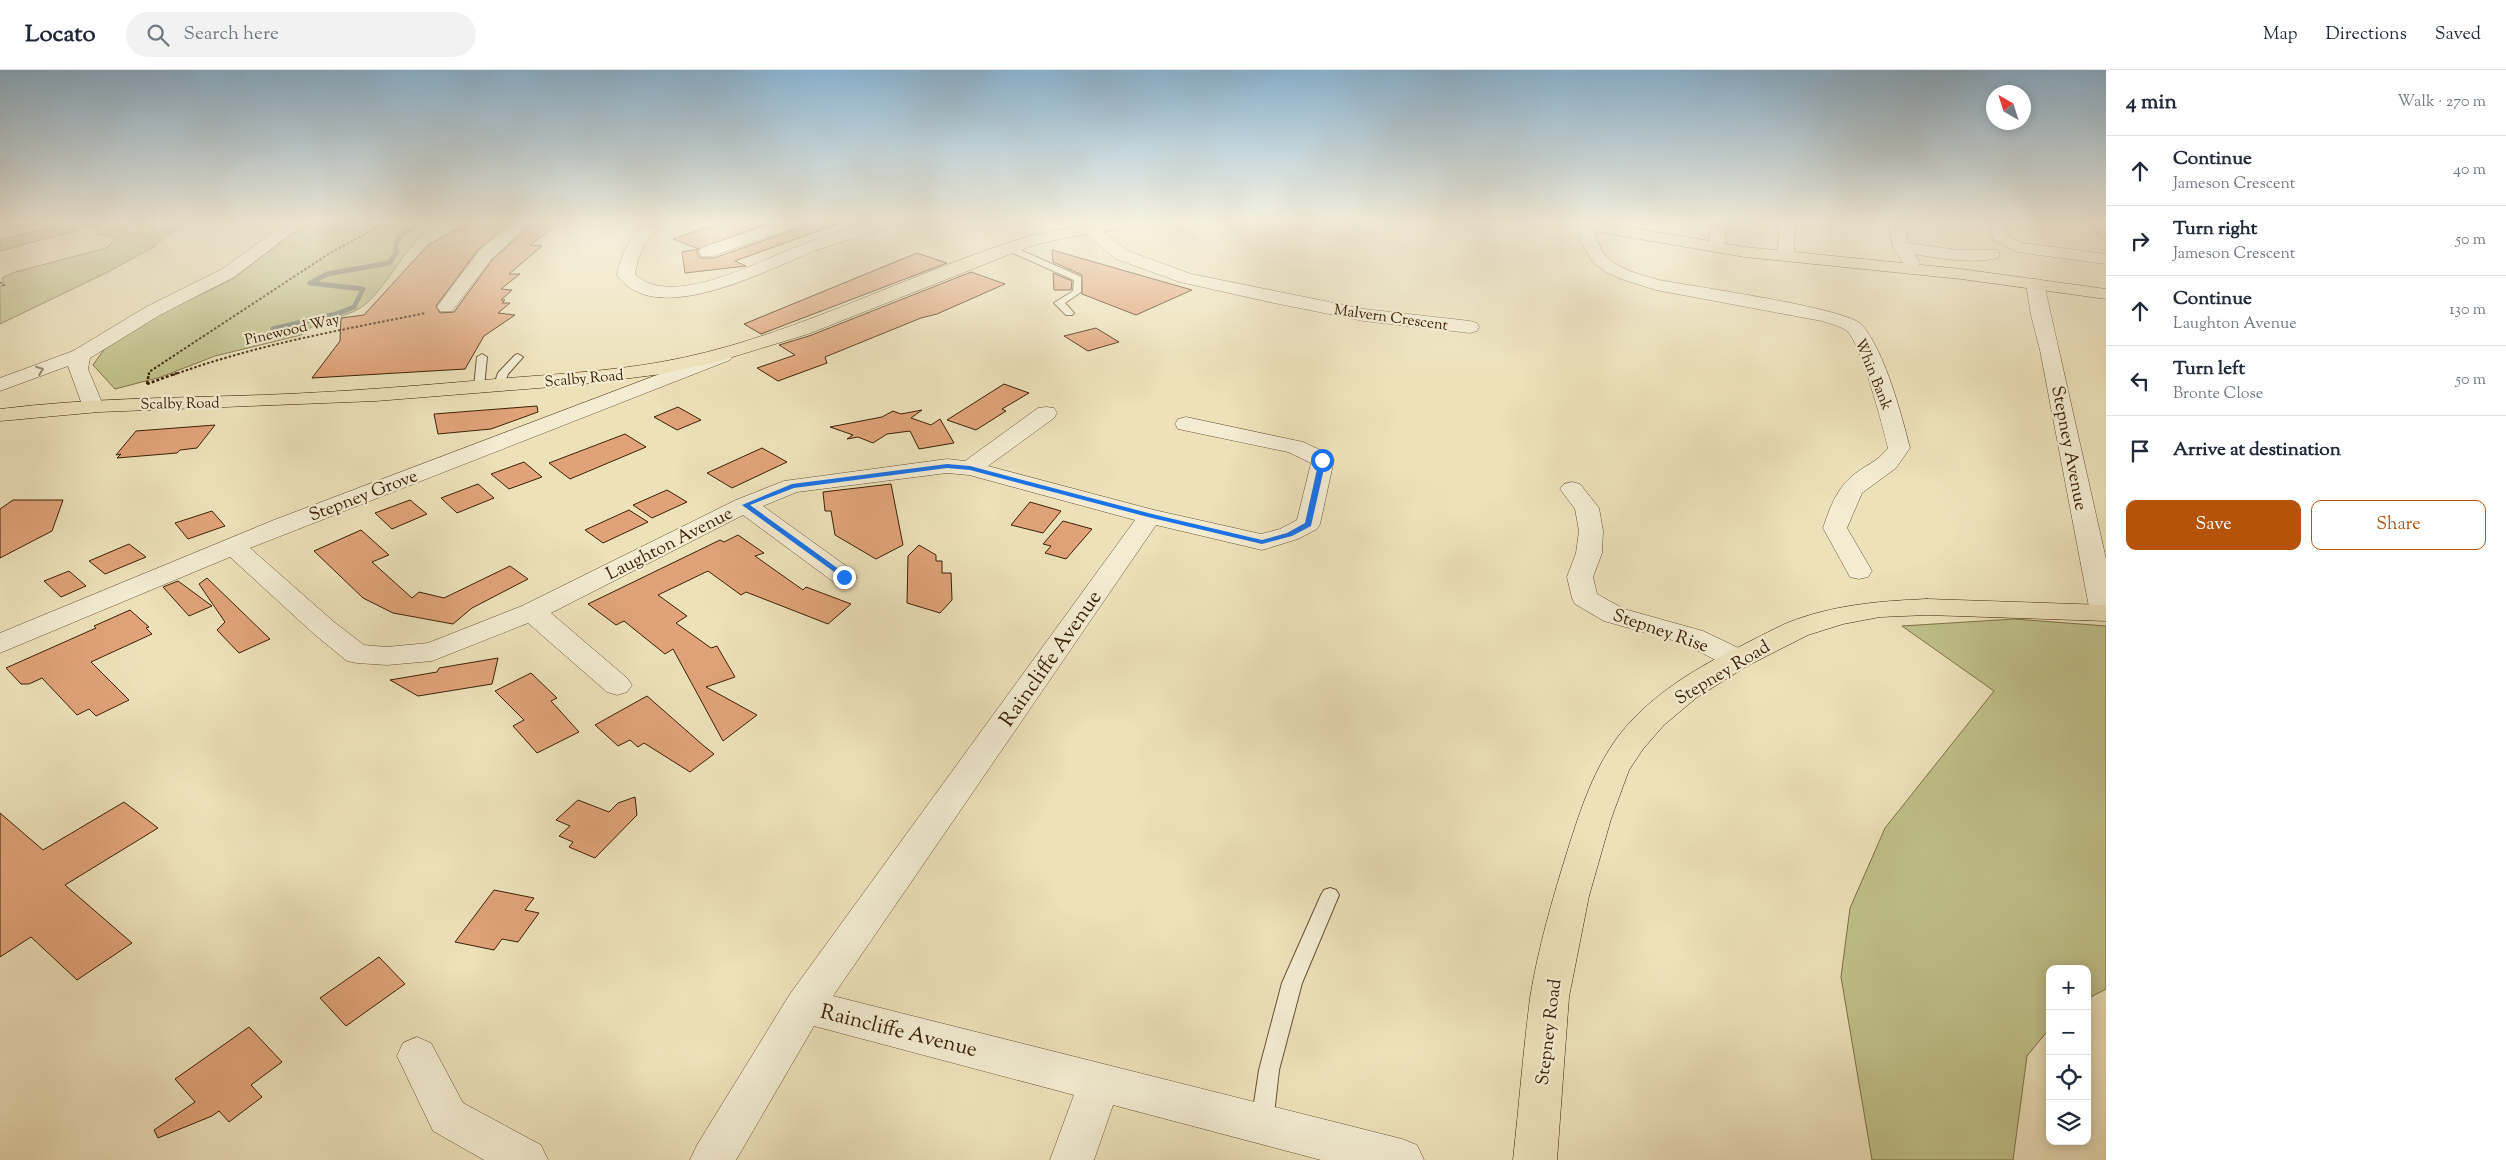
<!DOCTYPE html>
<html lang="en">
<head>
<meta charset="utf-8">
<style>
	body { margin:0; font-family:"Sorts Mill Goudy",serif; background:#f2f2f3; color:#1f2937 }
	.controls { position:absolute; right:15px; bottom:15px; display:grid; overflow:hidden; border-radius:10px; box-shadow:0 2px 12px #0003 }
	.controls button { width:45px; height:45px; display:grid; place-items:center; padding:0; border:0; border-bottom:1px solid #e0e1e3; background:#fff; color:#1f2937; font:25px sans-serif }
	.compass { position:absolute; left:1986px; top:15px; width:45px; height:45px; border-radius:50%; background:#fff; box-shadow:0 2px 12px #0003; rotate:321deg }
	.stop { position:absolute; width:15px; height:15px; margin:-11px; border:4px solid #1a73e8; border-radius:50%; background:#fff }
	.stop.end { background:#1a73e8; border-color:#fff; box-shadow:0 1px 5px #0008 }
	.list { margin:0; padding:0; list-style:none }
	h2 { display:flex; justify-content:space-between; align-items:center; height:65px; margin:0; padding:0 20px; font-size:21px }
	h2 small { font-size:16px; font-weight:400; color:#747a83 }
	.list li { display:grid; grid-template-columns:32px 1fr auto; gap:15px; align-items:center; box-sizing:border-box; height:70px; padding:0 20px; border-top:1px solid #e0e1e3 }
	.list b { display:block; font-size:19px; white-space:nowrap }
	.list p { margin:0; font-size:16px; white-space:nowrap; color:#747a83 }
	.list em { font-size:16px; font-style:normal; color:#747a83 }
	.actions { display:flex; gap:10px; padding:15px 20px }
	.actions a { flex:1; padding:11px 0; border:1px solid #b45309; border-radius:10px; text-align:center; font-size:18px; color:#b45309 }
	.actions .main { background:#b45309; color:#fff }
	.icon { flex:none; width:28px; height:28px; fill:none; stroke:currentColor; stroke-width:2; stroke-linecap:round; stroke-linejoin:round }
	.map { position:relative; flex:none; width:2106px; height:1090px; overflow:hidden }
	header { display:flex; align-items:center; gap:30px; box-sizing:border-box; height:70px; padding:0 25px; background:#fff; border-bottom:1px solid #e0e1e3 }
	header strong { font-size:24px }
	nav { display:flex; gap:28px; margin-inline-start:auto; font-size:18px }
	.search { width:350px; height:45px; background:#f2f2f3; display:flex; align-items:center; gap:12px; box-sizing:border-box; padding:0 18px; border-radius:28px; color:#747a83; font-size:19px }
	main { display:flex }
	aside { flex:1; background:#fff }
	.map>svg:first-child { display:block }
</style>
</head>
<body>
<header>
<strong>Locato</strong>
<div class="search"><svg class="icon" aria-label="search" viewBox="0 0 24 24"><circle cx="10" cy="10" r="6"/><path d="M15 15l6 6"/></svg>Search here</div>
<nav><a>Map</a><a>Directions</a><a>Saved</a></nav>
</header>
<main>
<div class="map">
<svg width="2106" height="1090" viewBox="0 0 2106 1090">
	<rect width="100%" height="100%" fill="#ede1ba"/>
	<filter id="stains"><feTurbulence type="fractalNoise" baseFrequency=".004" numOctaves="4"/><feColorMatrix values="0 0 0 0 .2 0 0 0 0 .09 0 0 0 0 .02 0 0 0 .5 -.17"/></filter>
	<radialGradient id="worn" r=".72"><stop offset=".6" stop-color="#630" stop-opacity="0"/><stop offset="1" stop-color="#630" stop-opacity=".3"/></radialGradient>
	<path fill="#c0c18a" stroke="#7e7148" d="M 61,150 L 192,150 L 169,163 L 155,176 L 108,202 L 0,254 L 0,216 L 4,215 L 2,208 L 15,202 L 106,178 L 116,168 L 95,163 L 97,158 L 93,156 L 0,181 L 0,170 L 55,156 Z
		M 314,150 L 440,150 C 405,175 396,203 369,231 C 351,250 319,246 301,265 L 215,286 L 161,307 L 115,319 L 93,295 L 105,278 L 164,242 L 231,210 L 292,164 Z
		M 2014,549 L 2106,556 L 2106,919 L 2087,929 L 2087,899 L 2050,899 L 2050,958 L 2027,986 L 2013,1090 L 1872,1090 L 1841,907 L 1850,838 L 1885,758 L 1994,621 L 1902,556 Z"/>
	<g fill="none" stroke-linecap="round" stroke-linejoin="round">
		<path stroke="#787d73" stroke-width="5" d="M 273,259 L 336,244 L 354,237 L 363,219 L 310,213 L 327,204 L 389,193 L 396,183 L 396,172 L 404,163 L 429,150"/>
	</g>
	<path fill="#e0a379" stroke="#3c2105" d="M 474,150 L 513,150 L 478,180 L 436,236 L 440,243 L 454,242 L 492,190 L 536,150 L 563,150 L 530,175 L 542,176 L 509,204 L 520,204 L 501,219 L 512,220 L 501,230 L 505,230 L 502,233 L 510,233 L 498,243 L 515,245 L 484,266 L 465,299 L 312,308 L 340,271 L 341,248 L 364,245 L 428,175 Z
		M 729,150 L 777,150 L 699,179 L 673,169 Z
		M 811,150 L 839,150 L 840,153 L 735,191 L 746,196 L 685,203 L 682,182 L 698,179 L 697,183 L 701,188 L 714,188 L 808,155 Z
		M 1052,180 L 1192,220 L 1136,245 L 1082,224 L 1082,205 L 1053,192 Z
		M 917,183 L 947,193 L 761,264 L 744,254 Z
		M 971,202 L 1005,214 L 937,244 L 921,248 L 825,287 L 827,293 L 778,311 L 757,298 L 795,285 L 779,275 L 809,266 Z
		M 1053,203 L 1072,211 L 1071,220 L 1054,220 Z
		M 1096,258 L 1119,272 L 1088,281 L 1064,266 Z
		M 1004,314 L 1029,323 L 1002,339 L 1006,341 L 976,360 L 947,350 Z
		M 537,336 L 538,342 L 491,359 L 438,364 L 434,344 Z
		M 678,337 L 701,350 L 677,360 L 654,347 Z
		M 922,340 L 911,348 L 931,355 L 940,349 L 954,373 L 919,379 L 910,361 L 887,364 L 873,373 L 858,367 L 847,369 L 853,365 L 830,357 L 882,347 L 893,341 L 901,344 Z
		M 215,355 L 197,378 L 180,380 L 177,383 L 117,388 L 121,384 L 116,385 L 136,361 Z
		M 625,364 L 646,377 L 570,409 L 549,393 Z
		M 762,378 L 787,392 L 732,418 L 707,403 Z
		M 524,392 L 542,407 L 509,419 L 491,404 Z
		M 478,414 L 494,428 L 457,443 L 441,428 Z
		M 891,414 L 903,475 L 876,489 L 835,465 L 831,441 L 825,441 L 823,422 Z
		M 667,420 L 687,432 L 652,448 L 633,435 Z
		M 13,430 L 63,430 L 52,461 L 0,488 L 0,439 Z
		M 410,430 L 427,444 L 392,459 L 375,443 Z
		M 1030,432 L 1061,441 L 1043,463 L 1011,455 Z
		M 629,440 L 648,452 L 603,473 L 585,460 Z
		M 212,441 L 225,456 L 188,469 L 175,453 Z
		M 1063,451 L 1092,459 L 1066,489 L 1045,483 L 1051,476 L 1043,474 Z
		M 361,460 L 389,485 L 372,492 L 412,528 L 419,522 L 444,528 L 510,496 L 528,509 L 472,538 L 453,554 L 393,543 L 363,528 L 314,481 Z
		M 738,465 L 764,483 L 755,486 L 803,520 L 806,517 L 851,534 L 828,554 L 746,522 L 741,525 L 708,501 L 658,525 L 687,546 L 676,553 L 711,578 L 717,576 L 735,607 L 706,617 L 757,645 L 723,671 L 673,579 L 665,584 L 624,551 L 616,555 L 588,534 L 720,470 L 724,472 Z
		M 129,474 L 146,487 L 105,504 L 89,491 Z
		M 919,475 L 936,485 L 936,491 L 942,491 L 942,503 L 951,503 L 952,530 L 940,543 L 907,533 L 908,486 Z
		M 69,501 L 86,516 L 61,527 L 44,511 Z
		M 207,508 L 270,569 L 239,583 L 217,560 L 225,552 L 199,514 Z
		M 178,511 L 212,536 L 189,546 L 163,517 Z
		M 130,540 L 149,557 L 146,558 L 152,564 L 91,592 L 129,630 L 96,646 L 89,639 L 77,645 L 42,608 L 29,614 L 21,614 L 6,598 L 96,558 L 94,556 Z
		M 498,588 L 492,614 L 418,626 L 390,610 L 437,602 L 439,598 Z
		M 531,603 L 557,628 L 551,631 L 579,662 L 537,683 L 513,656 L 524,650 L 495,621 Z
		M 647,626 L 704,676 L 714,684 L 690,702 L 644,673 L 638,677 L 630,670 L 618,676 L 595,655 Z
		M 635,727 L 637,745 L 595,788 L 569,777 L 573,772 L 559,766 L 570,756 L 556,750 L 578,730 L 609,742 L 618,733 Z
		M 124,732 L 158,758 L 65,815 L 132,873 L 77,910 L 31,867 L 0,887 L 0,743 L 43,780 Z
		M 494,820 L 534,828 L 525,840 L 539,843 L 518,872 L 502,869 L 494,880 L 455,872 Z
		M 379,887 L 405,914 L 346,956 L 320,928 Z
		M 249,957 L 282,992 L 251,1015 L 262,1027 L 229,1052 L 219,1041 L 212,1046 L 158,1068 L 154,1060 L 195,1032 L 175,1009 Z"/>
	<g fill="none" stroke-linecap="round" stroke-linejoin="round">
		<defs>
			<path id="service" d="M 1006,176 L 1012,176 L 1081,207 L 1081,222 L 1065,233 L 1074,243 L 1072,245 L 1066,245 L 1054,233 L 1073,221 L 1074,210 L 1006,180 Z
				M 482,284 L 487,287 L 484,317 L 479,320 L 474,317 L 477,287 Z
				M 518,284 L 523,287 L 508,304 L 504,315 L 499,318 L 495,317 L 494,315 L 498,303 L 515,285 Z
				M 1330,818 L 1336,820 L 1339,825 L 1302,913 L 1279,1000 L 1273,1053 L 1270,1060 L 1262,1063 L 1254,1060 L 1251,1053 L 1259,1000 L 1282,913 L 1321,825 L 1324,820 Z"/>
			<path id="minor" d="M 290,150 L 309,150 L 234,207 L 160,245 L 90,288 L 88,299 L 103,335 L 100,340 L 92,341 L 84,340 L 68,296 L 0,321 L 0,308 L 73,281 L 146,237 L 222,199 Z
				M 516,150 L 534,150 L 491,189 L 452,241 L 440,241 L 437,237 L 479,181 Z
				M 648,150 L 667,150 L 645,174 L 638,189 L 635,204 C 671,240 761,190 801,175 C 834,162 869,150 905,150 L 903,153 C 872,163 841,171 812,182 C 766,200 655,260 617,205 C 621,183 632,165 648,150 Z
				M 784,150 L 809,150 L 807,153 L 713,186 L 701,186 L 699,182 L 701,178 Z
				M 1712,150 L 1728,150 L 1724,176 L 1722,179 L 1710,179 L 1708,176 Z
				M 1779,150 L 1795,150 L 1794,186 L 1792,190 L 1780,190 L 1778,186 Z
				M 1887,150 L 1903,150 L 1908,173 L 1958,180 L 1998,180 L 2000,184 L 1998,188 C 1970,194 1942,189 1914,184 L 1920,193 L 1918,197 L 1906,197 L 1893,177 Z
				M 1988,150 L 2004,150 L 2007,165 L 2022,173 L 2106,184 L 2106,194 L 2017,182 L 1994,170 Z
				M 2091,150 L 2106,150 L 2106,168 L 2100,166 Z
				M 1584,151 C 1597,155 1596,176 1606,186 C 1620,200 1641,205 1659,210 C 1690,216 1848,238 1862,255 C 1885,282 1901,343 1910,378 L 1896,398 L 1862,423 L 1847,458 L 1872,501 L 1868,507 L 1859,509 L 1850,507 L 1823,458 C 1829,440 1836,420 1851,407 C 1863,396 1878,392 1888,378 C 1883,357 1861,273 1847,261 C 1841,256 1830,254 1822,251 L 1656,220 L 1624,210 L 1607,203 L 1593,192 L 1583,176 L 1576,156 Z
				M 1089,153 L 1095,155 L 1128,181 L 1191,204 L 1364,239 L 1470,251 L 1477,253 L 1479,257 L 1477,261 L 1470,263 L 1364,251 L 1274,233 L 1180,212 L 1116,189 L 1083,161 L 1081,158 Z
				M 2035,209 L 2041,210 L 2044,214 L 2106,489 L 2106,550 L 2094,548 L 2090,542 L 2040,280 L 2031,245 L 2026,214 L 2029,210 Z
				M 723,280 L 730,282 L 733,286 L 730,290 L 250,478 L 334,552 L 364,575 L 387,577 L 428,573 L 522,536 L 736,430 L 784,411 L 947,389 L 965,391 L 1038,338 L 1046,337 L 1054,338 L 1057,343 L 1054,348 L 988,396 L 1154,440 L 1261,464 L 1280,459 L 1297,450 L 1311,393 L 1288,382 L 1178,359 L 1175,354 L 1178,349 L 1186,347 L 1303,372 L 1331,385 L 1334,390 L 1320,454 L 1317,459 L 1298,469 L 1262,480 L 1156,455 L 833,926 L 1402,1069 L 1417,1075 L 1424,1090 L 1321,1090 L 1113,1035 L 1094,1090 L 1050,1090 L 1074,1025 L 814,956 L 736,1090 L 690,1090 L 697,1075 L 790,924 L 1135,450 L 969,405 L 947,403 L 797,422 L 763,436 L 853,501 L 857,507 L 853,513 L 844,515 L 835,513 L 743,445 L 551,543 L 627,608 L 632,615 L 627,622 L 617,625 L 607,622 L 528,553 L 432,591 L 387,595 L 357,593 L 347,591 L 314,564 L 230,487 L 0,583 L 0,563 L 274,450 Z
				M 1572,412 L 1580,414 L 1599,438 L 1603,461 L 1602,483 L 1593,507 L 1597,524 L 1624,539 L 1703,561 L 1747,582 L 1751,589 L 1747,596 L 1737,598 L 1727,596 L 1683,573 L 1604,551 L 1575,534 L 1572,528 L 1567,507 L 1576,483 L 1579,461 L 1575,439 L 1560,419 L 1564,414 Z
				M 417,967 L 431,973 L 463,1033 L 541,1075 L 548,1090 L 484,1090 L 433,1061 L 397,986 L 403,973 Z"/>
			<path id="trunk" d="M 1113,150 L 1152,150 L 1144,155 L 1065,168 L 1031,176 L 808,264 L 716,292 L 662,304 L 576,315 L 376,331 L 99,342 L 0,351 L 0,339 C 87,328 175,328 262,325 C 344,322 426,315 508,308 C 559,304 610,301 661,292 C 786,270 897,208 1017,170 C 1048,160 1081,156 1113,150 Z
				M 1518,150 L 1585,150 L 1745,177 L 1961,199 L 2106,219 L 2106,229 L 1961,209 L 1745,187 L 1551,154 L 1526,155 Z
				M 1927,529 L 2106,535 L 2106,551 L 1927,545 L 1880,547 L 1843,554 L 1808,565 L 1747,596 L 1696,628 L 1664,655 L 1643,679 L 1629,700 L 1611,749 L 1589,826 L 1569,927 L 1557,1090 L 1513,1090 C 1519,1036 1523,982 1530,928 C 1538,878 1553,827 1568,779 C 1581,738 1594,698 1620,664 C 1651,625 1697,597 1741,576 C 1756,568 1772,560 1787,553 C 1832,535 1879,531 1927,529 Z"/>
		</defs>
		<use href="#service" stroke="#685132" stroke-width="2"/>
		<use href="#minor" stroke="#685132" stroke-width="1"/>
		<use href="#trunk" stroke="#3c2105" stroke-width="1"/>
		<path stroke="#3c2105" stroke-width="2" stroke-dasharray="2.5 2" stroke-linecap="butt" d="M 0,212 L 4,215 L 0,216
			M 149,305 L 149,302 L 330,183 L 391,150
			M 173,305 C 255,275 341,260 426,243"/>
		<path stroke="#3c2105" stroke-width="2.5" stroke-dasharray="3 2" stroke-linecap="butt" d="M 147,314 L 177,303
			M 147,314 L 149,303"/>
		<use href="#service" fill="#f3ecd2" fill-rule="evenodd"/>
		<use href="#minor" fill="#f3ecd2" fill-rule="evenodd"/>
		<use href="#trunk" fill="#ede1ba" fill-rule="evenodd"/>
	</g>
	<defs><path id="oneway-chevron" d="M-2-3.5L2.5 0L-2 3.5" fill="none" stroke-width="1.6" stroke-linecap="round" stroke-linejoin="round" transform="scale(1.25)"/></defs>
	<use stroke="#98866c" href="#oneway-chevron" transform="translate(40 300) rotate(-21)"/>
	<linearGradient id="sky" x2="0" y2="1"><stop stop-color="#8bb6d6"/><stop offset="0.5" stop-color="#f7f2e0"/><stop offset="1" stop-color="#f7f2e0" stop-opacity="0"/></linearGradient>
	<rect width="2106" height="303" fill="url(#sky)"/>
	<path fill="#1a73e8" d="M 1322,388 L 1326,390 L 1311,456 L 1292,466 L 1262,474 L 1148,447 L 970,400 L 947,398 L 794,418 L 750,435 L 847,505 L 848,507 L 844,509 L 742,435 L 792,414 L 947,394 L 970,396 L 1152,444 L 1262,470 L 1287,463 L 1305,453 L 1319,390 Z"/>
	<g text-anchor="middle" stroke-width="4.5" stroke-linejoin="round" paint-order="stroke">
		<g font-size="15" fill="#3c2105" stroke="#f3ecd2">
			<text transform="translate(1391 247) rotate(8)" y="5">Malvern Crescent</text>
			<text transform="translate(292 259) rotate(-13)" y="5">Pinewood Way</text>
			<text transform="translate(1874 304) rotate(68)" y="5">Whin Bank</text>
			<text transform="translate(584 308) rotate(-5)" y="5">Scalby Road</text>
			<text transform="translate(180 333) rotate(-1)" y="5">Scalby Road</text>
		</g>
		<g font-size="18" fill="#3c2105" stroke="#f3ecd2">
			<text transform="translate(2070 378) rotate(79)" y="6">Stepney Avenue</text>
			<text transform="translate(363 425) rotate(-21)" y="6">Stepney Grove</text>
			<text transform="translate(669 473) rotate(-27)" y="6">Laughton Avenue</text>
			<text transform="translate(1661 560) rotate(19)" y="6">Stepney Rise</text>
			<text transform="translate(1722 602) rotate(-31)" y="6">Stepney Road</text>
			<text transform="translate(1548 962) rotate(-83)" y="6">Stepney Road</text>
		</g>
		<g font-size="21" fill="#3c2105" stroke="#f3ecd2">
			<text transform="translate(1050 588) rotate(-55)" y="7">Raincliffe Avenue</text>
			<text transform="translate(899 960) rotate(14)" y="7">Raincliffe Avenue</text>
		</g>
	</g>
	<rect width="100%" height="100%" filter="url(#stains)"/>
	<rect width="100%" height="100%" fill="url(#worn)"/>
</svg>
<div class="controls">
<button>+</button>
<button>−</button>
<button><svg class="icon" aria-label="locate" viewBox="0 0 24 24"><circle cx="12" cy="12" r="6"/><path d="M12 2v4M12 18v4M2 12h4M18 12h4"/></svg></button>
<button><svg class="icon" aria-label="layers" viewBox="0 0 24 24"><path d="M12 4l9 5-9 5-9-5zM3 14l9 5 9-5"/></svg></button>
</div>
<svg class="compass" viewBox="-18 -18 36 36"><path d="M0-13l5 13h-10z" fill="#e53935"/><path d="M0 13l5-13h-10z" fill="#747a83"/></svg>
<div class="stop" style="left:1322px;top:390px"></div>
<div class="stop end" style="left:844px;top:507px"></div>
</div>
<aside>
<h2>4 min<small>Walk · 270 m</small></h2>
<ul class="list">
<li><svg class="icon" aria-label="ahead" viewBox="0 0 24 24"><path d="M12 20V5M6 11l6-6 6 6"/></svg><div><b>Continue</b><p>Jameson Crescent</p></div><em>40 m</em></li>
<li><svg class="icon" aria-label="right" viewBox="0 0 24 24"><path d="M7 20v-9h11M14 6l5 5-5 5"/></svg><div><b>Turn right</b><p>Jameson Crescent</p></div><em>50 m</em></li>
<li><svg class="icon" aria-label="ahead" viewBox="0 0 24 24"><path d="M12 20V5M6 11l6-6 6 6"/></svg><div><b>Continue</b><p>Laughton Avenue</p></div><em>130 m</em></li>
<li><svg class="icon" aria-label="left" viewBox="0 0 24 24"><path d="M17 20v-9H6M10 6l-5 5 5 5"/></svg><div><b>Turn left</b><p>Bronte Close</p></div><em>50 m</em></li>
<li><svg class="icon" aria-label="arrive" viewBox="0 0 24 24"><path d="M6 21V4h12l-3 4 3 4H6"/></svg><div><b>Arrive at destination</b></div></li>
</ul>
<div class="actions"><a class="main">Save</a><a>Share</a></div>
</aside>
</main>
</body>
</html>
